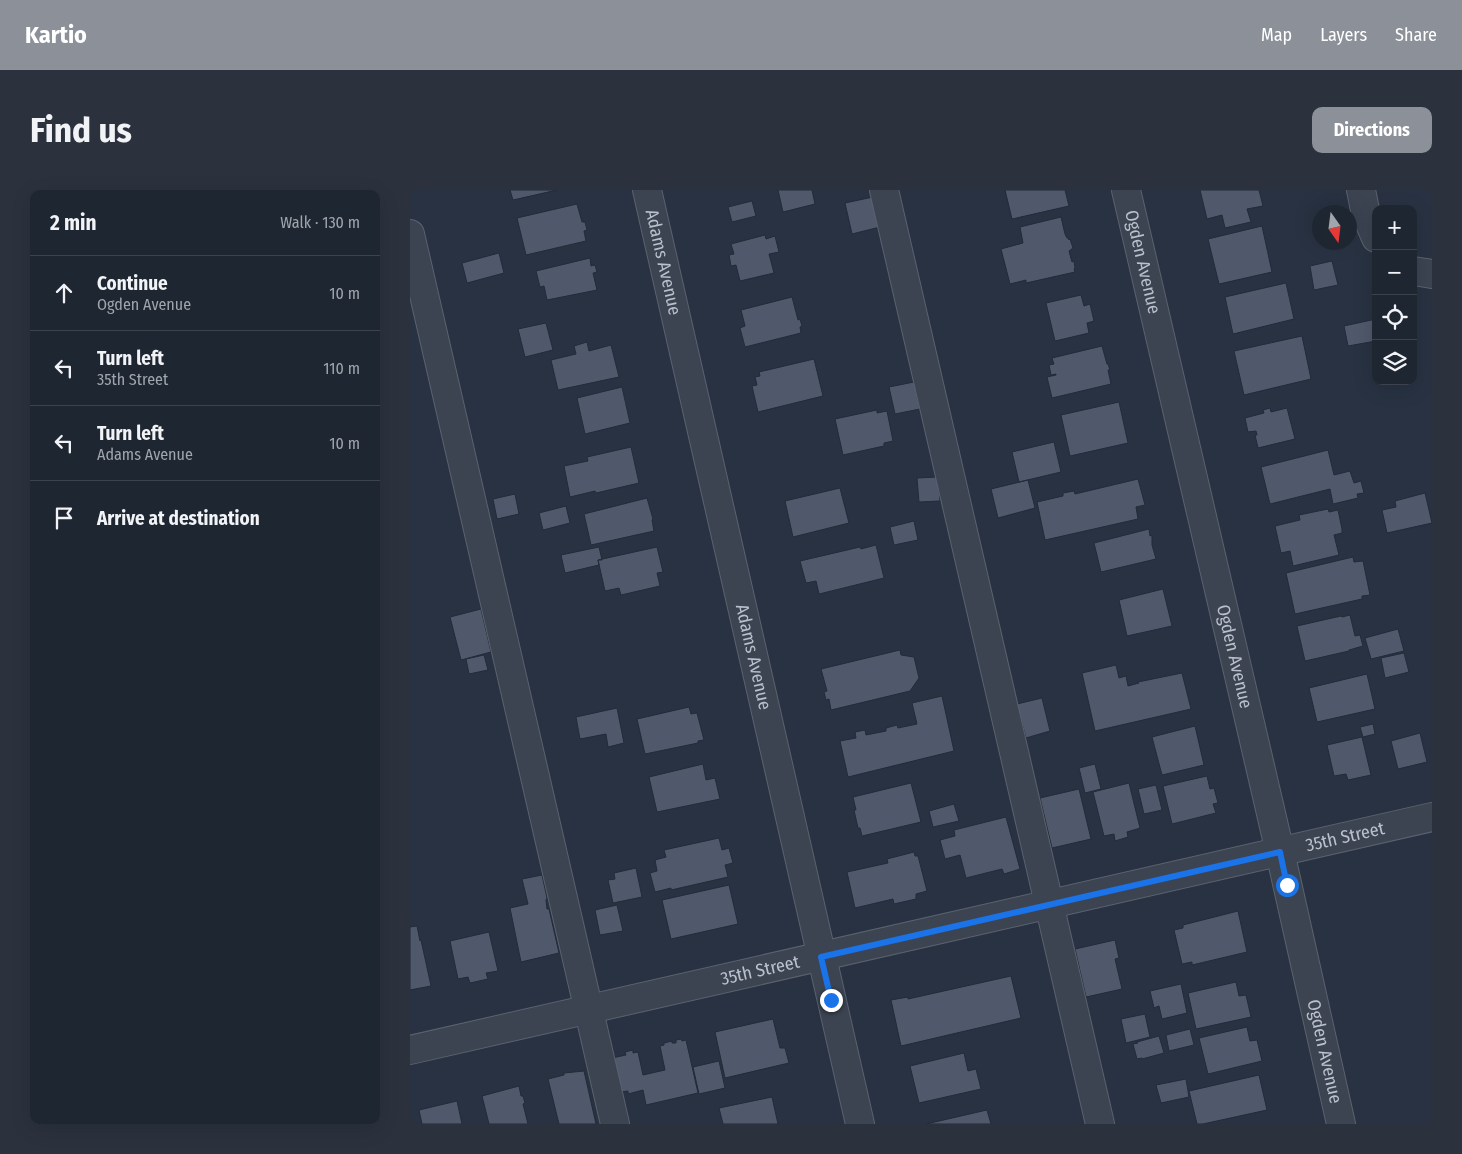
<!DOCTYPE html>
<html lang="en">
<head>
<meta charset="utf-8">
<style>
	body { margin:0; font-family:"Fira Sans Condensed",sans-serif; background:#2b323e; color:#f1f3f6 }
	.controls { position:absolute; right:15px; top:15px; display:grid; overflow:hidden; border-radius:10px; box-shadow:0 5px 20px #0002 }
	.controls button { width:45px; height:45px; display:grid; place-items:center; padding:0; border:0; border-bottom:1px solid #3c434d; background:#1e2632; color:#f1f3f6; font:25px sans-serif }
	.compass { position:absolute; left:902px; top:15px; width:45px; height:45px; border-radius:50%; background:#1e2632; box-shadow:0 5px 20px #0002; rotate:166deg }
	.stop { position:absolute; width:15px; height:15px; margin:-11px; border:4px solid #1a73e8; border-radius:50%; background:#fff }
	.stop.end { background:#1a73e8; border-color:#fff; box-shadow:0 1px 5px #0008 }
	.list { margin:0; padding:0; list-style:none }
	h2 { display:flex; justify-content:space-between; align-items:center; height:65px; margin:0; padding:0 20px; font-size:21px }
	h2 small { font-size:16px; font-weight:400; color:#a1a5ac }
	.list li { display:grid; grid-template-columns:32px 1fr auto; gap:15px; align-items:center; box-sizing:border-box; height:75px; padding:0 20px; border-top:1px solid #3c434d }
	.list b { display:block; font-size:19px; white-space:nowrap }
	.list p { margin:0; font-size:16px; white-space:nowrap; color:#a1a5ac }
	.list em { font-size:16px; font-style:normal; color:#a1a5ac }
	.icon { flex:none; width:28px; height:28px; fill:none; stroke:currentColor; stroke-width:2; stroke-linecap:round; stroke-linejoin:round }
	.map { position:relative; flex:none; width:1022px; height:934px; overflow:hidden; border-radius:10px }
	header { display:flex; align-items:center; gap:30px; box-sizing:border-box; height:70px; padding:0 25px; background:#8c9099; color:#fff }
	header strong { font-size:24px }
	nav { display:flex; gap:28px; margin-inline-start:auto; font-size:18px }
	.intro { display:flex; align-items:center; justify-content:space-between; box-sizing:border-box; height:120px; padding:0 30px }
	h1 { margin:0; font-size:35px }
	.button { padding:12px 22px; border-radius:10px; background:#8c9099; color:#fff; font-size:18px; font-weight:700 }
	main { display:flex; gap:30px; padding:0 30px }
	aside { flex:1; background:#1e2632; border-radius:10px; box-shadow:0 5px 20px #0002 }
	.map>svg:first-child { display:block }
</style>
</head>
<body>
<header>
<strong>Kartio</strong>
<nav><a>Map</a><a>Layers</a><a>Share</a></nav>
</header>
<div class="intro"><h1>Find us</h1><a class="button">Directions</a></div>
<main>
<aside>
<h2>2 min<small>Walk · 130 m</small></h2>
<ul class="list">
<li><svg class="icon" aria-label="ahead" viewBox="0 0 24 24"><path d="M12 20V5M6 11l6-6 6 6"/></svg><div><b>Continue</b><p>Ogden Avenue</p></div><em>10 m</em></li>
<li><svg class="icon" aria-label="left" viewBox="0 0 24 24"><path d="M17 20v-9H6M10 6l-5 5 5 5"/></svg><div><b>Turn left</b><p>35th Street</p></div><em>110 m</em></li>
<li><svg class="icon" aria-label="left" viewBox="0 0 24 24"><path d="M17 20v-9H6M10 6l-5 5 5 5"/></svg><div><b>Turn left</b><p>Adams Avenue</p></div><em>10 m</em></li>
<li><svg class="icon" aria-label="arrive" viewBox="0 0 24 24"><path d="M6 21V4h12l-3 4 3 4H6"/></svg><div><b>Arrive at destination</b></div></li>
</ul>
</aside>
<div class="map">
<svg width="1022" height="934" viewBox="0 0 1022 934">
	<rect width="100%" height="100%" fill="#283242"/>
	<path fill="#4f596b" stroke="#232b39" d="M 100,0 L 147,0 L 103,10 Z
		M 368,0 L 402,0 L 405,14 L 373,22 Z
		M 595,0 L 655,0 L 659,16 L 602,29 Z
		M 790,0 L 849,0 L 853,16 L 837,19 L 841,32 L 815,38 L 812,25 L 797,29 Z
		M 463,7 L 470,37 L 442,44 L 435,13 Z
		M 342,11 L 346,26 L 322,32 L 318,17 Z
		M 167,14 L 172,32 L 175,32 L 177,40 L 174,41 L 176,51 L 116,65 L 107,28 Z
		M 651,27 L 655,44 L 657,48 L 658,48 L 659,50 L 660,49 L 663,58 L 659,61 L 662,72 L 664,71 L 665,78 L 664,79 L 665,82 L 616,93 L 616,90 L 600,94 L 591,59 L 613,53 L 610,37 Z
		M 852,36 L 862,82 L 809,94 L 798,49 Z
		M 355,45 L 356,49 L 365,46 L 369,62 L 359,64 L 364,83 L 330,91 L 326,75 L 321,76 L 319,65 L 324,64 L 321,54 Z
		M 89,63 L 94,83 L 57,93 L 52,73 Z
		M 180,68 L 181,76 L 185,75 L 187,82 L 183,83 L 187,100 L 137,110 L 134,96 L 130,97 L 126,81 Z
		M 922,71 L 928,95 L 904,100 L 900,76 Z
		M 876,93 L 884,129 L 823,144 L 815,107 Z
		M 671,105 L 674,116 L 680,114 L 684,131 L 677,133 L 679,143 L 645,151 L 636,113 Z
		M 382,107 L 388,130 L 390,129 L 392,136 L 390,137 L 391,143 L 335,157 L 330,138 L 335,136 L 331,120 Z
		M 966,129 L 966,151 L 938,156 L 934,136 Z
		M 136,133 L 143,160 L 115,167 L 108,139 Z
		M 892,146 L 901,189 L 834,205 L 824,161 Z
		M 177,152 L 179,161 L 201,155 L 209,187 L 148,200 L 141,170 L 166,164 L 164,156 Z
		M 692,156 L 697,174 L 698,174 L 700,180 L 698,180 L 701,194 L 642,208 L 637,187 L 646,185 L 646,184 L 641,185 L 639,175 L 644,174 L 642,168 Z
		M 404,169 L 413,206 L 348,222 L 342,196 L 347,195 L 345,187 L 350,186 L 349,182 Z
		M 504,192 L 510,219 L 485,224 L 479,197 Z
		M 212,197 L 220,233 L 175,244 L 167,208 Z
		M 709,212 L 718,253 L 660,266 L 651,225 Z
		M 860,218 L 861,222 L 877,218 L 885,249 L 848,258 L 845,245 L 847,245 L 846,241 L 838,242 L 835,228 L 854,223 L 853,220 Z
		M 467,220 L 467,223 L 477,221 L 483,251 L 474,253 L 474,256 L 433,265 L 425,229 Z
		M 644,252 L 651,282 L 609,292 L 602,262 Z
		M 221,257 L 229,293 L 186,303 L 185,301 L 160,307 L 154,276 L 178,271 L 177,267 Z
		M 918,260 L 924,285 L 940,281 L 944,293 L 951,291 L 954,303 L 947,304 L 948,308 L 923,314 L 920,299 L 860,314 L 851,277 Z
		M 528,287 L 530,311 L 509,312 L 507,288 Z
		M 728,289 L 735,315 L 726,317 L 728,329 L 635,350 L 627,312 L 653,306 L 653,303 L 664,301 L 665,304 Z
		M 618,290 L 625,318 L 588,328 L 581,299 Z
		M 430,298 L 439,333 L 383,347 L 375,311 Z
		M 1015,303 L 1022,333 L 977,343 L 972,320 L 986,317 L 985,311 Z
		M 105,304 L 109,324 L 87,329 L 83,309 Z
		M 237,308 L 243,329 L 242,330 L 244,341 L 181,355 L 174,324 Z
		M 156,316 L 160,333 L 133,340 L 129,323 Z
		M 918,319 L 919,322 L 928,320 L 932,339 L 932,343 L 924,345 L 929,365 L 883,376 L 880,361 L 871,363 L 865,336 L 890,330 L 889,325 Z
		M 504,331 L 508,350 L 484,355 L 480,337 Z
		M 739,339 L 740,346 L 742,345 L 742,355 L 746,369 L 691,382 L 684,353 Z
		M 466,355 L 474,388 L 409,404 L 406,391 L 396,393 L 390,371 L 450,357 L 451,359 Z
		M 189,357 L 192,370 L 188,370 L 189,375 L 155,383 L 151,365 Z
		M 247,357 L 253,382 L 247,383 L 250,396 L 211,405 L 209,398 L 195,401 L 188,370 Z
		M 943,367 L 944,372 L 953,371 L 960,405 L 952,406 L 952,409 L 885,424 L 876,383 Z
		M 753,399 L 762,436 L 717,446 L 709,410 Z
		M 71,419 L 81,462 L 51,470 L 40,427 Z
		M 940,425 L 945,446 L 950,445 L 953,456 L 939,460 L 939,461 L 895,471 L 887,436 L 931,426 L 932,427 Z
		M 988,439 L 994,461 L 961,469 L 955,448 Z
		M 490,460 L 491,465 L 504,467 L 509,488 L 500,501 L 421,520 L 419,509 L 416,510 L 414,502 L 417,501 L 411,479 Z
		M 994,463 L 999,482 L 975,488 L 971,468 Z
		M 74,465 L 78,480 L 59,484 L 56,469 Z
		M 706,475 L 709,488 L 716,486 L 718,496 L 729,493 L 728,492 L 772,483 L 781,519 L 685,541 L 672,483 Z
		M 957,484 L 965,519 L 907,532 L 899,498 Z
		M 532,506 L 544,561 L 438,587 L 430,551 L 446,548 L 445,542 L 455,540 L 456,545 L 476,541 L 476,538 L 487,535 L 488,538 L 507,534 L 502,513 Z
		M 632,508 L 640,541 L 616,548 L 607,514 Z
		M 279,517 L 281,524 L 287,523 L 294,550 L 288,551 L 288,553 L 235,564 L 227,529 Z
		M 207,518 L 214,553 L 198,557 L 196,544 L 170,549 L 166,527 Z
		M 963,534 L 965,544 L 953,547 L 950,537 Z
		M 785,536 L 794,575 L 752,585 L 742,547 Z
		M 1010,543 L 1017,572 L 988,579 L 981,551 Z
		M 952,547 L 961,585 L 938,590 L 936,584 L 924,586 L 917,555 Z
		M 293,574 L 296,590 L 305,588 L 310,609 L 247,622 L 239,587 Z
		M 685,574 L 691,599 L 675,603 L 669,578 Z
		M 797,586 L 800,599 L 804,598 L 808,613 L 803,614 L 806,623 L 762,634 L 753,596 Z
		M 501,593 L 511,632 L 452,646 L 450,638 L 448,638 L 444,620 L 446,620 L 443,607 Z
		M 719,593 L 730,638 L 717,642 L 718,647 L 705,651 L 704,644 L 694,646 L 683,602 Z
		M 746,595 L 752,620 L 734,624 L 728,599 Z
		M 669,599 L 681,649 L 642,658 L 630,608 Z
		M 544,614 L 549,631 L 523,637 L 519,621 Z
		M 596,627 L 610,679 L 594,684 L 592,679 L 556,688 L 550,665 L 535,669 L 530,650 L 545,646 L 544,640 Z
		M 309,648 L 312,660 L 319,658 L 323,673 L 315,675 L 318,687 L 261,700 L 261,698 L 245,702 L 240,683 L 247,681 L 245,670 L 256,667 L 254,660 Z
		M 504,662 L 505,666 L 508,666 L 517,701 L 506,704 L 506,709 L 484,714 L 483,709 L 445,718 L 437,682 L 478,673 L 477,669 Z
		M 226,678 L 232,707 L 203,713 L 198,690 L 205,689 L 204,683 Z
		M 132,685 L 137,708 L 136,710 L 137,719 L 139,719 L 149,763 L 111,772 L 100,718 L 118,714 L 112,689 Z
		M 319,695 L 328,734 L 261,749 L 252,710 Z
		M 207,715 L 213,741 L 190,745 L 185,720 Z
		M 828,721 L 837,762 L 782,775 L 782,772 L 772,774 L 764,740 L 773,738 L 773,735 Z
		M 7,736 L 10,751 L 11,750 L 21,796 L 0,800 L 0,737 Z
		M 79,742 L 88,781 L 76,783 L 78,789 L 60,793 L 58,787 L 48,789 L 40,751 Z
		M 705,750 L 709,768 L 705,769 L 712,799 L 676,807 L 665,759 Z
		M 601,786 L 611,828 L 491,856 L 481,810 L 498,807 L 498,809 Z
		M 826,792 L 829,806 L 836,805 L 841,827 L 786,839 L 778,803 Z
		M 771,794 L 777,823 L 752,829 L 749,816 L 744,818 L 740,801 Z
		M 735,824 L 740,847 L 716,853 L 711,829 Z
		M 363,829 L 370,858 L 375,858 L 379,873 L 315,888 L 305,842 Z
		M 837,837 L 840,851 L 847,850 L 852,871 L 798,884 L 789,848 Z
		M 780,839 L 784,855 L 759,861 L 756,845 Z
		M 749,846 L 754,863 L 732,869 L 732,868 L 727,869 L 723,854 L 728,853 L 727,852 Z
		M 271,849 L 272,851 L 276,850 L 288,903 L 236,915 L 233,900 L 218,904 L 218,901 L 210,902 L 202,868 L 216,865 L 215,862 L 223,860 L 223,863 L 228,862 L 233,885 L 255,880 L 250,856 L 254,855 L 254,853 L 262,851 L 262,853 L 266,853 L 266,850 Z
		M 554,863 L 558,881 L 566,879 L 571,899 L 509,913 L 500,876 Z
		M 309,871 L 315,898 L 289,904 L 283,877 Z
		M 174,881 L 186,934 L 149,934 L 138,889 L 154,885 L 154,883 Z
		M 849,885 L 857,920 L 793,934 L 787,934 L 779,901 Z
		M 776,889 L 779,907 L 751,913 L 746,895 Z
		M 109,896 L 111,906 L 113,906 L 115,913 L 113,914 L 118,934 L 79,934 L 72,906 Z
		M 362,907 L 368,934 L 313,934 L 309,918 Z
		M 47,911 L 52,934 L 12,934 L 9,920 Z
		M 577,920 L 581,934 L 516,934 Z"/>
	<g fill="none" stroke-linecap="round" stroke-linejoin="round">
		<defs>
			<g id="minor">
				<path id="s1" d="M 237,0 L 450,934"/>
				<path d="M 474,0 L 690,934"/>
				<path id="s2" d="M 716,0 L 870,662 L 931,934"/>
				<path d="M 951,0 L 956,25 L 966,48"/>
				<path d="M 0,44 L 205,934"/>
				<path d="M 1003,81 L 1022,84"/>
				<path id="s3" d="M 0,860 L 1022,627"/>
			</g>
		</defs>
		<use href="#minor" stroke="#5b626f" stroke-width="30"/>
		<use href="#minor" stroke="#3c4452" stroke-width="28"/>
	</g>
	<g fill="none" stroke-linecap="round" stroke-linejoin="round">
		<path stroke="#1a73e8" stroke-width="6" d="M 421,810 L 411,767 L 870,662 L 877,695"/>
	</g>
	<g text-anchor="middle" stroke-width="5" stroke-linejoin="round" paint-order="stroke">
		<g font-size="18" fill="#bac0cc" stroke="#212937">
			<text dy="6" stroke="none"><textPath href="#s1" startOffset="74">Adams Avenue</textPath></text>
			<text dy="6" stroke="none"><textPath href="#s2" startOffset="74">Ogden Avenue</textPath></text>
			<text dy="6" stroke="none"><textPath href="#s1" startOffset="479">Adams Avenue</textPath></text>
			<text dy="6" stroke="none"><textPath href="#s2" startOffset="479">Ogden Avenue</textPath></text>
			<text dy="6" stroke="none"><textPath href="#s3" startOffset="959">35th Street</textPath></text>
			<text dy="6" stroke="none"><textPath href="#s3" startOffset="359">35th Street</textPath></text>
			<text dy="6" stroke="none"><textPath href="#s2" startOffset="884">Ogden Avenue</textPath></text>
		</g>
	</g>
</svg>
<div class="controls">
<button>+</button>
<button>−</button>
<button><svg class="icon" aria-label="locate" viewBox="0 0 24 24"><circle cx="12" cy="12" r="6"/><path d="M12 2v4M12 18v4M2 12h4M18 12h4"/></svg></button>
<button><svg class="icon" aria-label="layers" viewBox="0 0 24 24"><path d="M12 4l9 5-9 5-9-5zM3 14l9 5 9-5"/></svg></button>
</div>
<svg class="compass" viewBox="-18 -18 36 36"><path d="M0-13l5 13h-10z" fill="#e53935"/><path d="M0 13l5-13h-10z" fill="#a1a5ac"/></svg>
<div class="stop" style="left:877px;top:695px"></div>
<div class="stop end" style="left:421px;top:810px"></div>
</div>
</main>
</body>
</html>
